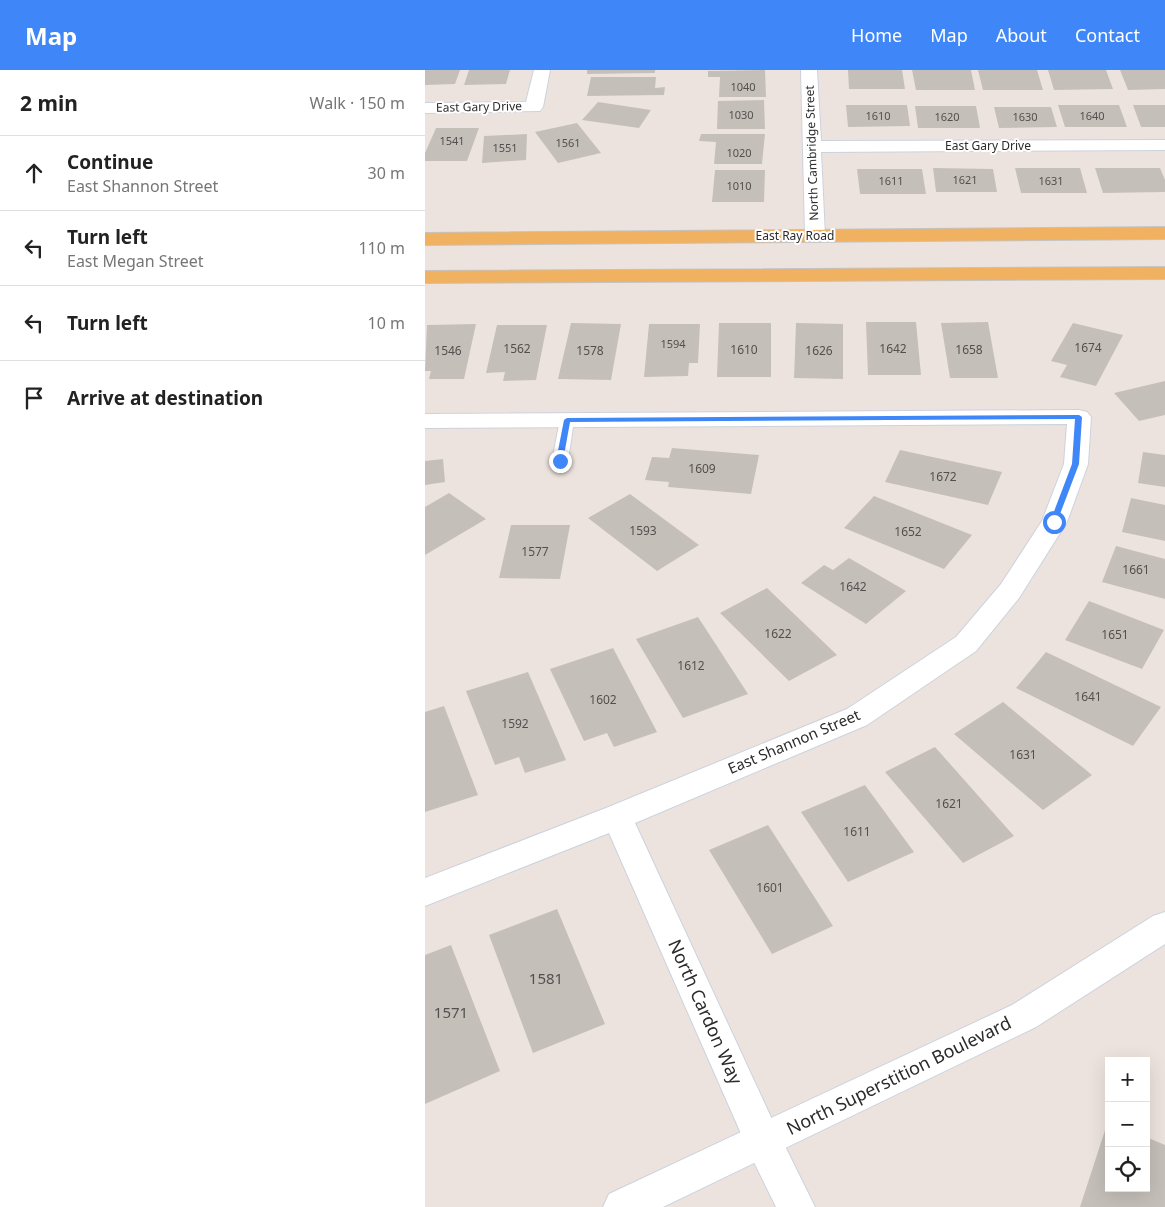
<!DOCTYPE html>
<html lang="en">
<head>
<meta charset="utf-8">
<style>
	body { margin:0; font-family:"Noto Sans",sans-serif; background:#f6f6f6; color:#222 }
	.controls { position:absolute; right:15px; bottom:15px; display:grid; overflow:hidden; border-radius:0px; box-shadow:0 5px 20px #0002 }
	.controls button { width:45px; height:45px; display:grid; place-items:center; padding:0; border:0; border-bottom:1px solid #e0e0e0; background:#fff; color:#222; font:25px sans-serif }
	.stop { position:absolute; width:15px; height:15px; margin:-11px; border:4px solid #3f87f9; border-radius:50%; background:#fff }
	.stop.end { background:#3f87f9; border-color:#fff; box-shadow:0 1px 5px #0008 }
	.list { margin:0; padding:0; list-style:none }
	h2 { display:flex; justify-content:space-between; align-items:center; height:65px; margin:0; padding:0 20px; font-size:21px }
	h2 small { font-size:16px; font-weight:400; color:#767676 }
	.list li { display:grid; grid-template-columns:32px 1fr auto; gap:15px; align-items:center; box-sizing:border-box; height:75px; padding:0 20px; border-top:1px solid #e0e0e0 }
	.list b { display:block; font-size:19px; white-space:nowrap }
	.list p { margin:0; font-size:16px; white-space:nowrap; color:#767676 }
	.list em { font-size:16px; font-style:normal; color:#767676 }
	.icon { flex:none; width:28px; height:28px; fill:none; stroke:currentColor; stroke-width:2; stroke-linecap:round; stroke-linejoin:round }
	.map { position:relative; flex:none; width:740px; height:1137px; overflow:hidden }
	header { display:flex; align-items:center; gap:30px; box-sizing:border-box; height:70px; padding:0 25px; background:#3f87f9; color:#fff }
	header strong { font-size:24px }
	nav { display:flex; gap:28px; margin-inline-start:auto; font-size:18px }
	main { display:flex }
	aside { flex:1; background:#fff }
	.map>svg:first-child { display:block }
</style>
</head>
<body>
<header>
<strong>Map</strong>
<nav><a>Home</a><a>Map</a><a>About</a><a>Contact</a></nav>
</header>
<main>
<aside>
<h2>2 min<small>Walk · 150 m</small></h2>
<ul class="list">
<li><svg class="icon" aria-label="ahead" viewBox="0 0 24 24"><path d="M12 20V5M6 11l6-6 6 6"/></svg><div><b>Continue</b><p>East Shannon Street</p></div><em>30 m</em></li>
<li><svg class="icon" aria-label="left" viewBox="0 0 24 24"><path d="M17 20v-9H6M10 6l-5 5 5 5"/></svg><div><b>Turn left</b><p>East Megan Street</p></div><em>110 m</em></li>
<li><svg class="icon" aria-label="left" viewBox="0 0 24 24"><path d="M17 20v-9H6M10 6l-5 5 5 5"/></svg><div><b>Turn left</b></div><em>10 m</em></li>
<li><svg class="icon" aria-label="arrive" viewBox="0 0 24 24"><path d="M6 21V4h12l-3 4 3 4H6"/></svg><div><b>Arrive at destination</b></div></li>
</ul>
</aside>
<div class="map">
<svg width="740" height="1137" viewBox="0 0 740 1137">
	<rect width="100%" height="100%" fill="#ede3de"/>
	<path fill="#c5bfb9" d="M 0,0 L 35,0 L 30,14 L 0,15 Z
		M 44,0 L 85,0 L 81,14 L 39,15 Z
		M 162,0 L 230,0 L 230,3 L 162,4 Z
		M 340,0 L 341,27 L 294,27 L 295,7 L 283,7 L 283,1 Z
		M 423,0 L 477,0 L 480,19 L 424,19 Z
		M 487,0 L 546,0 L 550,20 L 491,20 Z
		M 553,0 L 612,0 L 618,20 L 558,20 Z
		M 623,0 L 681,0 L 688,19 L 629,20 Z
		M 695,0 L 740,0 L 740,19 L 703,20 Z
		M 166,7 L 231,7 L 230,18 L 240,17 L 239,25 L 162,26 Z
		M 339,30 L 340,59 L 292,59 L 293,31 Z
		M 173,32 L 226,40 L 214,58 L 157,50 Z
		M 421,35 L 482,35 L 485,56 L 423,57 Z
		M 633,35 L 694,35 L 702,57 L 640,57 Z
		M 708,35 L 740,35 L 740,57 L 716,57 Z
		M 490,36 L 551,36 L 555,58 L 493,58 Z
		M 569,37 L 626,37 L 632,57 L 574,58 Z
		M 152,53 L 176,83 L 133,93 L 110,62 Z
		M 11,58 L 54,58 L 42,91 L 0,91 L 0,83 Z
		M 102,64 L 101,90 L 57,93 L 59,66 Z
		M 276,64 L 340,64 L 337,94 L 289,94 L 291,72 L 274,71 Z
		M 508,98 L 568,99 L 572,122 L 511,122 Z
		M 590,98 L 655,98 L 662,123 L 596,123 Z
		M 670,98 L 735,98 L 740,110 L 740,122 L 678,123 Z
		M 432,99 L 497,99 L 501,124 L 435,124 Z
		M 290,100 L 340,100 L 339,132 L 287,132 Z
		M 441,252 L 491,252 L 496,305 L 443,305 Z
		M 563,252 L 573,308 L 525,308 L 516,253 Z
		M 146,253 L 196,254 L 186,310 L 133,309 Z
		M 294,253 L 346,253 L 346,307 L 292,307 Z
		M 371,253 L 418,254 L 418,309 L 369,308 Z
		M 648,253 L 698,265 L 671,316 L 635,307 L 642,295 L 626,291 Z
		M 51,254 L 39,309 L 4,309 L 6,301 L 0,301 L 2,255 Z
		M 224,254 L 275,254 L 273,293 L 264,293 L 263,306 L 219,307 Z
		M 72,255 L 122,255 L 111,310 L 78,311 L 80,302 L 61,303 Z
		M 740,311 L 740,345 L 714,351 L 689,323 Z
		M 247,378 L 334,385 L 326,424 L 243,417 L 244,412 L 220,410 L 227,387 L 244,388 Z
		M 475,380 L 577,402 L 563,435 L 460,412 Z
		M 718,382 L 740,385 L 740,417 L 713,413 Z
		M 18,389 L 20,412 L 0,415 L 0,391 Z
		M 24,423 L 61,449 L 0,485 L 0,437 Z
		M 205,424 L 274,475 L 232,501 L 163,448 Z
		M 449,426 L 547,465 L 519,499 L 419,458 Z
		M 706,428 L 740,435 L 740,471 L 697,462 Z
		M 86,455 L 145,455 L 135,509 L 74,508 Z
		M 691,476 L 740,489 L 740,529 L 677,512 Z
		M 424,488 L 481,521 L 441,554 L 376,513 L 399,495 L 408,500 Z
		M 342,518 L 412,585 L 364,611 L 295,543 Z
		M 664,531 L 739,560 L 717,599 L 640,570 Z
		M 273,547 L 323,624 L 258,648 L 211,569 Z
		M 188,578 L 232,662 L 189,677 L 182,663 L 159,671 L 125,599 Z
		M 621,582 L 736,637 L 708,676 L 591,618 Z
		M 103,602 L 141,690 L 100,703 L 94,687 L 70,695 L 41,621 Z
		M 578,632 L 667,705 L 618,740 L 529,664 Z
		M 19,636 L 53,725 L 0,742 L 0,642 Z
		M 510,677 L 589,766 L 538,793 L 460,702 Z
		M 440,715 L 489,782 L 423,812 L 376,742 Z
		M 343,755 L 408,856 L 347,884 L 284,780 Z
		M 132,839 L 180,954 L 108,983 L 64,865 Z
		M 26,875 L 75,1001 L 0,1034 L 0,885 Z
		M 683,1051 L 684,1118 L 721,1118 L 721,1067 L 740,1075 L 740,1137 L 655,1137 Z"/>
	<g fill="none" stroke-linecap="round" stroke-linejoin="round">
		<defs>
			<path id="lane" d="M 142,345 L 147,347 L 149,350 L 143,391 L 140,394 L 130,394 L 127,391 L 135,350 L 137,347 Z"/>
			<path id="street" d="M 109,0 L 125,0 L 118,37 L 115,41 L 0,43 L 0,33 L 101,32 Z
				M 376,0 L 392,0 L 396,71 L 740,70 L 740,80 L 396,82 L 400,166 L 397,170 L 390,172 L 383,170 L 380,166 Z
				M 654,340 L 662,342 L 666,347 L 663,394 L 642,452 L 594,528 L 551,581 L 442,655 L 210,753 L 351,1058 L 390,1137 L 351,1137 L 325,1084 L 184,763 L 0,836 L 0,808 L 181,738 L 422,639 L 531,567 L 576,514 L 617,451 L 639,394 L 642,354 L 0,358 L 0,344 Z"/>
			<path id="secondary" d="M 740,842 L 740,874 L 611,957 L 238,1137 L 178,1137 L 184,1124 L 587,935 L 728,846 Z"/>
			<path id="primary" d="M 740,157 L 740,169 L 0,175 L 0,163 Z
				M 740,197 L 740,209 L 0,213 L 0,201 Z"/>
		</defs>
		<use href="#lane" stroke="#ccd2dd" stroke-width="2"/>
		<use href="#street" stroke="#ccd2dd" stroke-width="2"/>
		<use href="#secondary" stroke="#ccd2dd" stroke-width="2"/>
		<use href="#primary" stroke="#c4c4c4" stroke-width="2"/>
		<use href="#lane" fill="#fff" fill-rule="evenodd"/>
		<use href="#street" fill="#fff" fill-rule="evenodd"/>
		<use href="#secondary" fill="#fff" fill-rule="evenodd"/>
		<use href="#primary" fill="#f0b160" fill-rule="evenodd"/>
	</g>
	<path fill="#3f87f9" d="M 654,345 L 657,347 L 654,394 L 632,452 L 629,454 L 625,452 L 647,394 L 650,349 L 145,352 L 138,391 L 135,394 L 131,391 L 139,350 L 142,348 Z"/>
	<g text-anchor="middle" stroke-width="4" stroke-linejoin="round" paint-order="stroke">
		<g font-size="11" fill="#52504e">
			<text x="318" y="21">1040</text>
			<text x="316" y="49">1030</text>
			<text x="453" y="50">1610</text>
			<text x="667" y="50">1640</text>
			<text x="522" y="51">1620</text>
			<text x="600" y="51">1630</text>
			<text x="27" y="75">1541</text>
			<text x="143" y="77">1561</text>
			<text x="80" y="82">1551</text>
			<text x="314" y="87">1020</text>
			<text x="540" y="114">1621</text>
			<text x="466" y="115">1611</text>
			<text x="626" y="115">1631</text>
			<text x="314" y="120">1010</text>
			<text x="248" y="278">1594</text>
		</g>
		<g font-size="12" fill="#2b2b2b" stroke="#fff">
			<text transform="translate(54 37) rotate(-1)" y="4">East Gary Drive</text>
			<text x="563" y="80">East Gary Drive</text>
			<text transform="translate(387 83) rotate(-92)" y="4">North Cambridge Street</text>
			<text x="370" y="170">East Ray Road</text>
		</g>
		<g font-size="12" fill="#52504e">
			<text x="663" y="282">1674</text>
			<text x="92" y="283">1562</text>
			<text x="468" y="283">1642</text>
			<text x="319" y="284">1610</text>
			<text x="544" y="284">1658</text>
			<text x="23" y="285">1546</text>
			<text x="165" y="285">1578</text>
			<text x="394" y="285">1626</text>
			<text x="277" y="403">1609</text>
			<text x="518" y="411">1672</text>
			<text x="218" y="465">1593</text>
			<text x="483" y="466">1652</text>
			<text x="110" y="486">1577</text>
			<text x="711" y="504">1661</text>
			<text x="428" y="521">1642</text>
			<text x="353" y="568">1622</text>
			<text x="690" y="569">1651</text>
			<text x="266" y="600">1612</text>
			<text x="663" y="631">1641</text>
			<text x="178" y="634">1602</text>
			<text x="90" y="658">1592</text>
			<text x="598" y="689">1631</text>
			<text x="524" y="738">1621</text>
			<text x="432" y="766">1611</text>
			<text x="345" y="822">1601</text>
		</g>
		<g font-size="15" fill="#2b2b2b" stroke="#fff">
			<text transform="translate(369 672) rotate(-23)" y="5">East Shannon Street</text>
		</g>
		<g font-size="15" fill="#52504e">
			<text x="121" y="914">1581</text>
			<text x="26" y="948">1571</text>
		</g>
		<g font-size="18" fill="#2b2b2b" stroke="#fff">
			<text transform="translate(280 942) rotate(66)" y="6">North Cardon Way</text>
			<text transform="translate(474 1006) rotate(-26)" y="6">North Superstition Boulevard</text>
		</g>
	</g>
</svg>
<div class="controls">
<button>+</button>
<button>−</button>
<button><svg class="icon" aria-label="locate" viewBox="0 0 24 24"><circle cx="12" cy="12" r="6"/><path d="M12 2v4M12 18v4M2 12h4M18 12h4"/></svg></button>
</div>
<div class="stop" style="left:629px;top:452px"></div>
<div class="stop end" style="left:135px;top:391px"></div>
</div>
</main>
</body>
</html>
